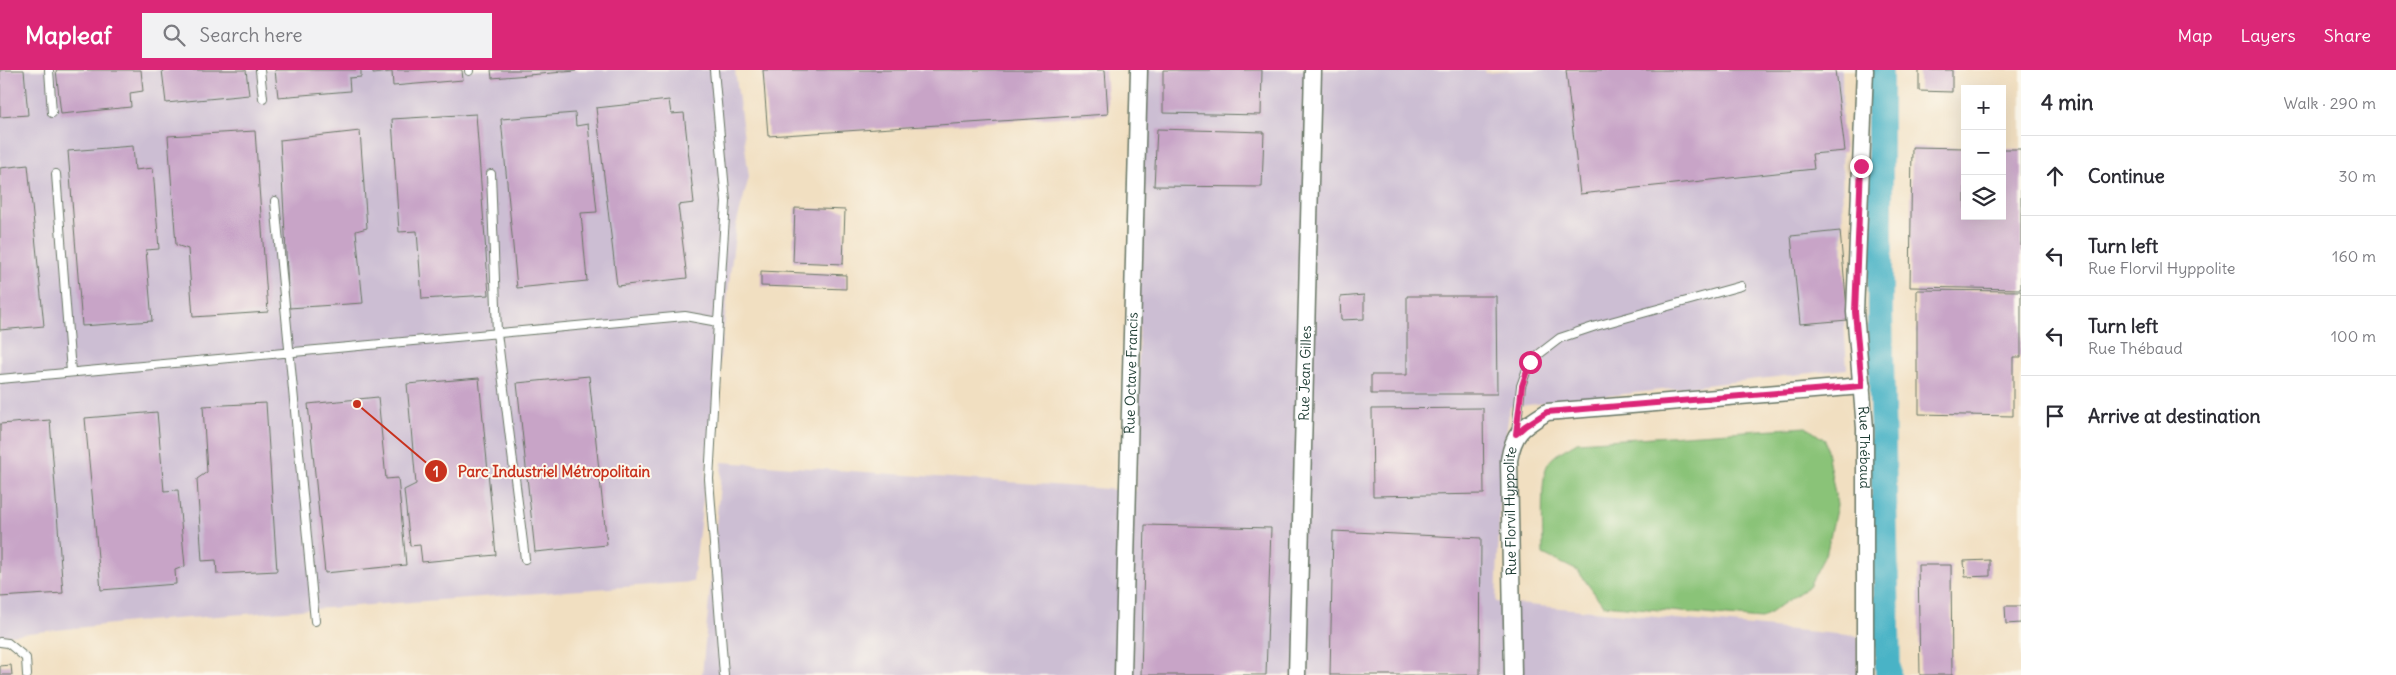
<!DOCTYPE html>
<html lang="en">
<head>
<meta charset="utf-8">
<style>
	body { margin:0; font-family:Delius,sans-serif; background:#f2f2f3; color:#2b2b33 }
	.controls { position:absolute; right:15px; top:15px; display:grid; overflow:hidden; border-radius:0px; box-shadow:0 5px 20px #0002 }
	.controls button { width:45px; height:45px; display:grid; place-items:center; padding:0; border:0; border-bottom:1px solid #e1e1e2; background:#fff; color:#2b2b33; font:25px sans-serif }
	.stop { position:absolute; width:15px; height:15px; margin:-11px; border:4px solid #db2777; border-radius:50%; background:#fff }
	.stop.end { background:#db2777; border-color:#fff; box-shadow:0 1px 5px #0008 }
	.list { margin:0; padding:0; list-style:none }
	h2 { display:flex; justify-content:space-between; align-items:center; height:65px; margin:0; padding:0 20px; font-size:21px }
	h2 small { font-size:16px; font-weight:400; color:#7c7c81 }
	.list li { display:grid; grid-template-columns:32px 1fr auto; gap:15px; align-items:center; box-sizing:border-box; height:80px; padding:0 20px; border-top:1px solid #e1e1e2 }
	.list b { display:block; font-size:19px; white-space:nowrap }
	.list p { margin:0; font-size:16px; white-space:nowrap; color:#7c7c81 }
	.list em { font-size:16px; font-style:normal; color:#7c7c81 }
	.icon { flex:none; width:28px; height:28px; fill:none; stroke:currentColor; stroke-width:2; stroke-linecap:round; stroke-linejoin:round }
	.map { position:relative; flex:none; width:2021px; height:605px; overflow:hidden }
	header { display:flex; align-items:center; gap:30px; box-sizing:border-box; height:70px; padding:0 25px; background:#db2777; color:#fff }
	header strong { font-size:24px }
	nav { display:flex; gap:28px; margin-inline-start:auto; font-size:18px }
	.search { width:350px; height:45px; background:#f2f2f3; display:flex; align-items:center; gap:12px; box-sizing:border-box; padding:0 18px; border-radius:0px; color:#7c7c81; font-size:19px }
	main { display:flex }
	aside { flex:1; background:#fff }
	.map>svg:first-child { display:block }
</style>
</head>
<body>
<header>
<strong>Mapleaf</strong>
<div class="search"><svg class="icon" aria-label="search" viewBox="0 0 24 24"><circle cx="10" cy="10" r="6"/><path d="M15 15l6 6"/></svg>Search here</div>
<nav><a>Map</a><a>Layers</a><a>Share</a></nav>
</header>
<main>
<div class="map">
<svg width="2021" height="605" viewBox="0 0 2021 605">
	<rect width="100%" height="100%" fill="#fbf7ec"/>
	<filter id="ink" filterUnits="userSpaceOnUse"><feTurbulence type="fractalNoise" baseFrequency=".02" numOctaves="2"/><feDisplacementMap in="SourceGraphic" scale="10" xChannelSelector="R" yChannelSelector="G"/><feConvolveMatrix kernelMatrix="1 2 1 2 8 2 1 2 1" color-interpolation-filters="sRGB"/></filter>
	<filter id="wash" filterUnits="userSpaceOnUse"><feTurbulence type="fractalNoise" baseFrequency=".0096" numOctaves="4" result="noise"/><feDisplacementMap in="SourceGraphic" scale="20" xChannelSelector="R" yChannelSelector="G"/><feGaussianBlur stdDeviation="1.12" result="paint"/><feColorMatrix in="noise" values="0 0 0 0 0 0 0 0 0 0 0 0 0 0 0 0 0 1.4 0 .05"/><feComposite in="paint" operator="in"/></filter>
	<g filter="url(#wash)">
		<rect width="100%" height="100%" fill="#f1dfc1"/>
		<path fill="#ccbed3" d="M 0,0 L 735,0 L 749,107 L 736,156 L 693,512 L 132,552 L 0,566 Z
			M 1144,0 L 1485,0 L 1486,3 L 1520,0 L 1842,0 L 1843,234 L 1847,299 L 1510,337 L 1502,389 L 1496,532 L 1858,566 L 1857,605 L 702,605 L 722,392 L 1136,421 Z"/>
		<path fill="#8ac378" stroke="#548056" d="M 1806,357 L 1825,370 L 1837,435 L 1827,481 L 1809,516 L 1761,549 L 1603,535 L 1578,501 L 1543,484 C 1543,466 1540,410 1547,396 C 1551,385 1568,378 1577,372 Z"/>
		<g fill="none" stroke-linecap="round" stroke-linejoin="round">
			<path stroke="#48b3c6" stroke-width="26" d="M 1880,0 L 1880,244 L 1888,605"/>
		</g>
		<g id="blocks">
			<path fill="#c8a4c7" d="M 0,0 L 24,0 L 28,45 L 0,47 Z
				M 56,0 L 141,0 L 143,21 L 130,23 L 131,37 L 61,44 Z
				M 162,0 L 246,0 L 249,25 L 166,33 Z
				M 275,0 L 361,0 L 361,7 L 349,8 L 350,21 L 278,27 Z
				M 373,0 L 462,0 L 463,10 L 393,16 L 392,2 L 373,4 Z
				M 491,0 L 576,0 L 576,1 L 492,8 Z
				M 763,0 L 1105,0 L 1108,44 L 768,66 Z
				M 1163,0 L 1262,0 L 1261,45 L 1163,43 Z
				M 1566,0 L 1835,0 L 1845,81 L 1812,84 L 1814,99 L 1580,124 Z
				M 1919,0 L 1952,0 L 1952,22 L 1919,21 Z
				M 669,30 L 671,44 L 684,43 L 694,133 L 678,135 L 687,208 L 617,216 L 596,38 Z
				M 575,43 L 576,56 L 588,54 L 597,142 L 581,143 L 587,211 L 517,218 L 501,49 Z
				M 476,44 L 489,225 L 422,229 L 417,161 L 399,162 L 392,49 Z
				M 1157,59 L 1264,62 L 1262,117 L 1154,116 Z
				M 255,61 L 268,242 L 193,247 L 188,179 L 176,175 L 168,66 Z
				M 360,61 L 367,158 L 356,161 L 363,233 L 289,238 L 280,70 Z
				M 133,76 L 135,100 L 153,98 L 159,179 L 146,180 L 152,251 L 82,256 L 68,81 Z
				M 1912,77 L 1965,78 L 1965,146 L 2002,146 L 2002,79 L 2021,79 L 2021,219 L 1910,217 Z
				M 28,95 L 44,256 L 0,260 L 0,98 Z
				M 795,138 L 845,140 L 843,194 L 793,192 Z
				M 1840,161 L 1848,250 L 1800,254 L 1791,166 Z
				M 761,201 L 846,205 L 846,219 L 761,216 Z
				M 1917,220 L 2021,221 L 2021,287 L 2013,287 L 2013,346 L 1919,344 L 1919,302 L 1917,302 Z
				M 1364,225 L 1364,249 L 1341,250 L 1340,227 Z
				M 1407,226 L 1496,226 L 1497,324 L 1371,324 L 1371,305 L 1407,305 Z
				M 589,306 L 607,475 L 535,482 L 517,313 Z
				M 479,308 L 496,485 L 422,492 L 420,475 L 410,476 L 404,420 L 416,414 L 407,314 Z
				M 378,327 L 386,409 L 398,408 L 406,495 L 325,503 L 308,334 Z
				M 266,333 L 277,501 L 217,504 L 216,490 L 202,491 L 197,409 L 207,402 L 203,336 Z
				M 1483,338 L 1484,424 L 1373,426 L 1372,339 Z
				M 157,342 L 164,421 L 178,420 L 185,496 L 175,500 L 176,514 L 101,520 L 85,348 Z
				M 50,350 L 63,523 L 0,527 L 0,354 Z
				M 1145,455 L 1271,458 L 1266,605 L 1141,605 Z
				M 1333,461 L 1481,468 L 1480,605 L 1330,605 Z
				M 1990,490 L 1990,506 L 1965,507 L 1964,491 Z
				M 1918,495 L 1951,495 L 1952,605 L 1920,605 Z
				M 2005,536 L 2021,536 L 2021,553 L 2006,554 Z
				M 11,595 L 12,605 L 0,605 L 0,596 Z"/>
		</g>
	</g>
	<g filter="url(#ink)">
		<use href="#blocks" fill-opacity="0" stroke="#687665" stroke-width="1"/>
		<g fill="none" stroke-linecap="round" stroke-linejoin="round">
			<defs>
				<path id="service" d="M 49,0 L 52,43
					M 260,0 L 263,28
					M 469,0 L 469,1
					M 56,104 L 71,302
					M 491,104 L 497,263 L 525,489
					M 275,131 L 315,551
					M 718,252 L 709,409 L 724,605
					M 0,309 L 685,246 L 718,252 L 726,132 L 714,0
					M 1516,362 L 1521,316 L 1530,291 L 1560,268 L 1596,256 L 1741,216
					M 0,572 L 8,573 L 26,588 L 27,605"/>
				<g id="minor">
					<path id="s1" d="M 1865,0 L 1855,242 L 1865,358 L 1865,605"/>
					<path id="s2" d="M 1123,605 L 1139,0"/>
					<path id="s3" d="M 1297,605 L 1313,0"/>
					<path id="s4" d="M 1513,605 L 1509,390 C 1514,361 1523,357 1547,342 L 1862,316"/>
				</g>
			</defs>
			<use href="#service" stroke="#687665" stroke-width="10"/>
			<use href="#minor" stroke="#687665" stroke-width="19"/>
			<use href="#service" stroke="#fff" stroke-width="8"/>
			<use href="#minor" stroke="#fff" stroke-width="16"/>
		</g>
	</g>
	<g fill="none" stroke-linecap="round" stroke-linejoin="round" filter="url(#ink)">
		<path stroke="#db2777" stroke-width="6" d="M 1530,292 L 1522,316 L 1516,364 L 1525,356 L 1547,342 L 1862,316 L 1855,242 L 1861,96"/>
	</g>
	<g text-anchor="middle" stroke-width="4" stroke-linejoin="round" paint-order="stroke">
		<g font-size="14" fill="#1f3d34" stroke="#fbf7ec">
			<text dy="5" stroke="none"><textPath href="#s2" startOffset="302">Rue Octave Francis</textPath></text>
			<text dy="5" stroke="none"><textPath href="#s3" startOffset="302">Rue Jean Gilles</textPath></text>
			<text dy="5" stroke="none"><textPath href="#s1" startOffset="378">Rue Thébaud</textPath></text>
			<text dy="5" stroke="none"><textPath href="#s4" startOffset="164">Rue Florvil Hyppolite</textPath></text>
		</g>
	</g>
	<path fill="none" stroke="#c8321e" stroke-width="2" d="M357 334L436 401"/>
	<g fill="#c8321e" stroke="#fbf7ec" stroke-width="2">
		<circle cx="357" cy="334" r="5"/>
		<circle cx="436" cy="401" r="12"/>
	</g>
	<g font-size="15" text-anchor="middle" font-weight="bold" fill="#fff">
		<text x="436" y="407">1</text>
	</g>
	<g font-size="15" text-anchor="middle" font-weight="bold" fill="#c8321e" stroke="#fbf7ec" stroke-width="4" stroke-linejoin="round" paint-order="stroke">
		<text x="554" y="407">Parc Industriel Métropolitain</text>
	</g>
</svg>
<div class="controls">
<button>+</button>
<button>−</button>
<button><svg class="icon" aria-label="layers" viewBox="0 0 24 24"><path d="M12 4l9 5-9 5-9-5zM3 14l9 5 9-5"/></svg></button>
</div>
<div class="stop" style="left:1530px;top:292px"></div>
<div class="stop end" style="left:1861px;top:96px"></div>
</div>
<aside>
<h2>4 min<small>Walk · 290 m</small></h2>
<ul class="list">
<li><svg class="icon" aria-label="ahead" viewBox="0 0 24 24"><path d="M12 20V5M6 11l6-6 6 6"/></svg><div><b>Continue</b></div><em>30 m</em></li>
<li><svg class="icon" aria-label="left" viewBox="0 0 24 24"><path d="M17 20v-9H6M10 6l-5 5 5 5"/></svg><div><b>Turn left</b><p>Rue Florvil Hyppolite</p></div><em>160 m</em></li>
<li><svg class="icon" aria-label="left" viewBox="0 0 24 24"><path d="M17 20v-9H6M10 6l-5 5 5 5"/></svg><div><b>Turn left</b><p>Rue Thébaud</p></div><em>100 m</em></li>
<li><svg class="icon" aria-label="arrive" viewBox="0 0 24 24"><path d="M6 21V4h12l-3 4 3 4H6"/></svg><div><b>Arrive at destination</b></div></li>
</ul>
</aside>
</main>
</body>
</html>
